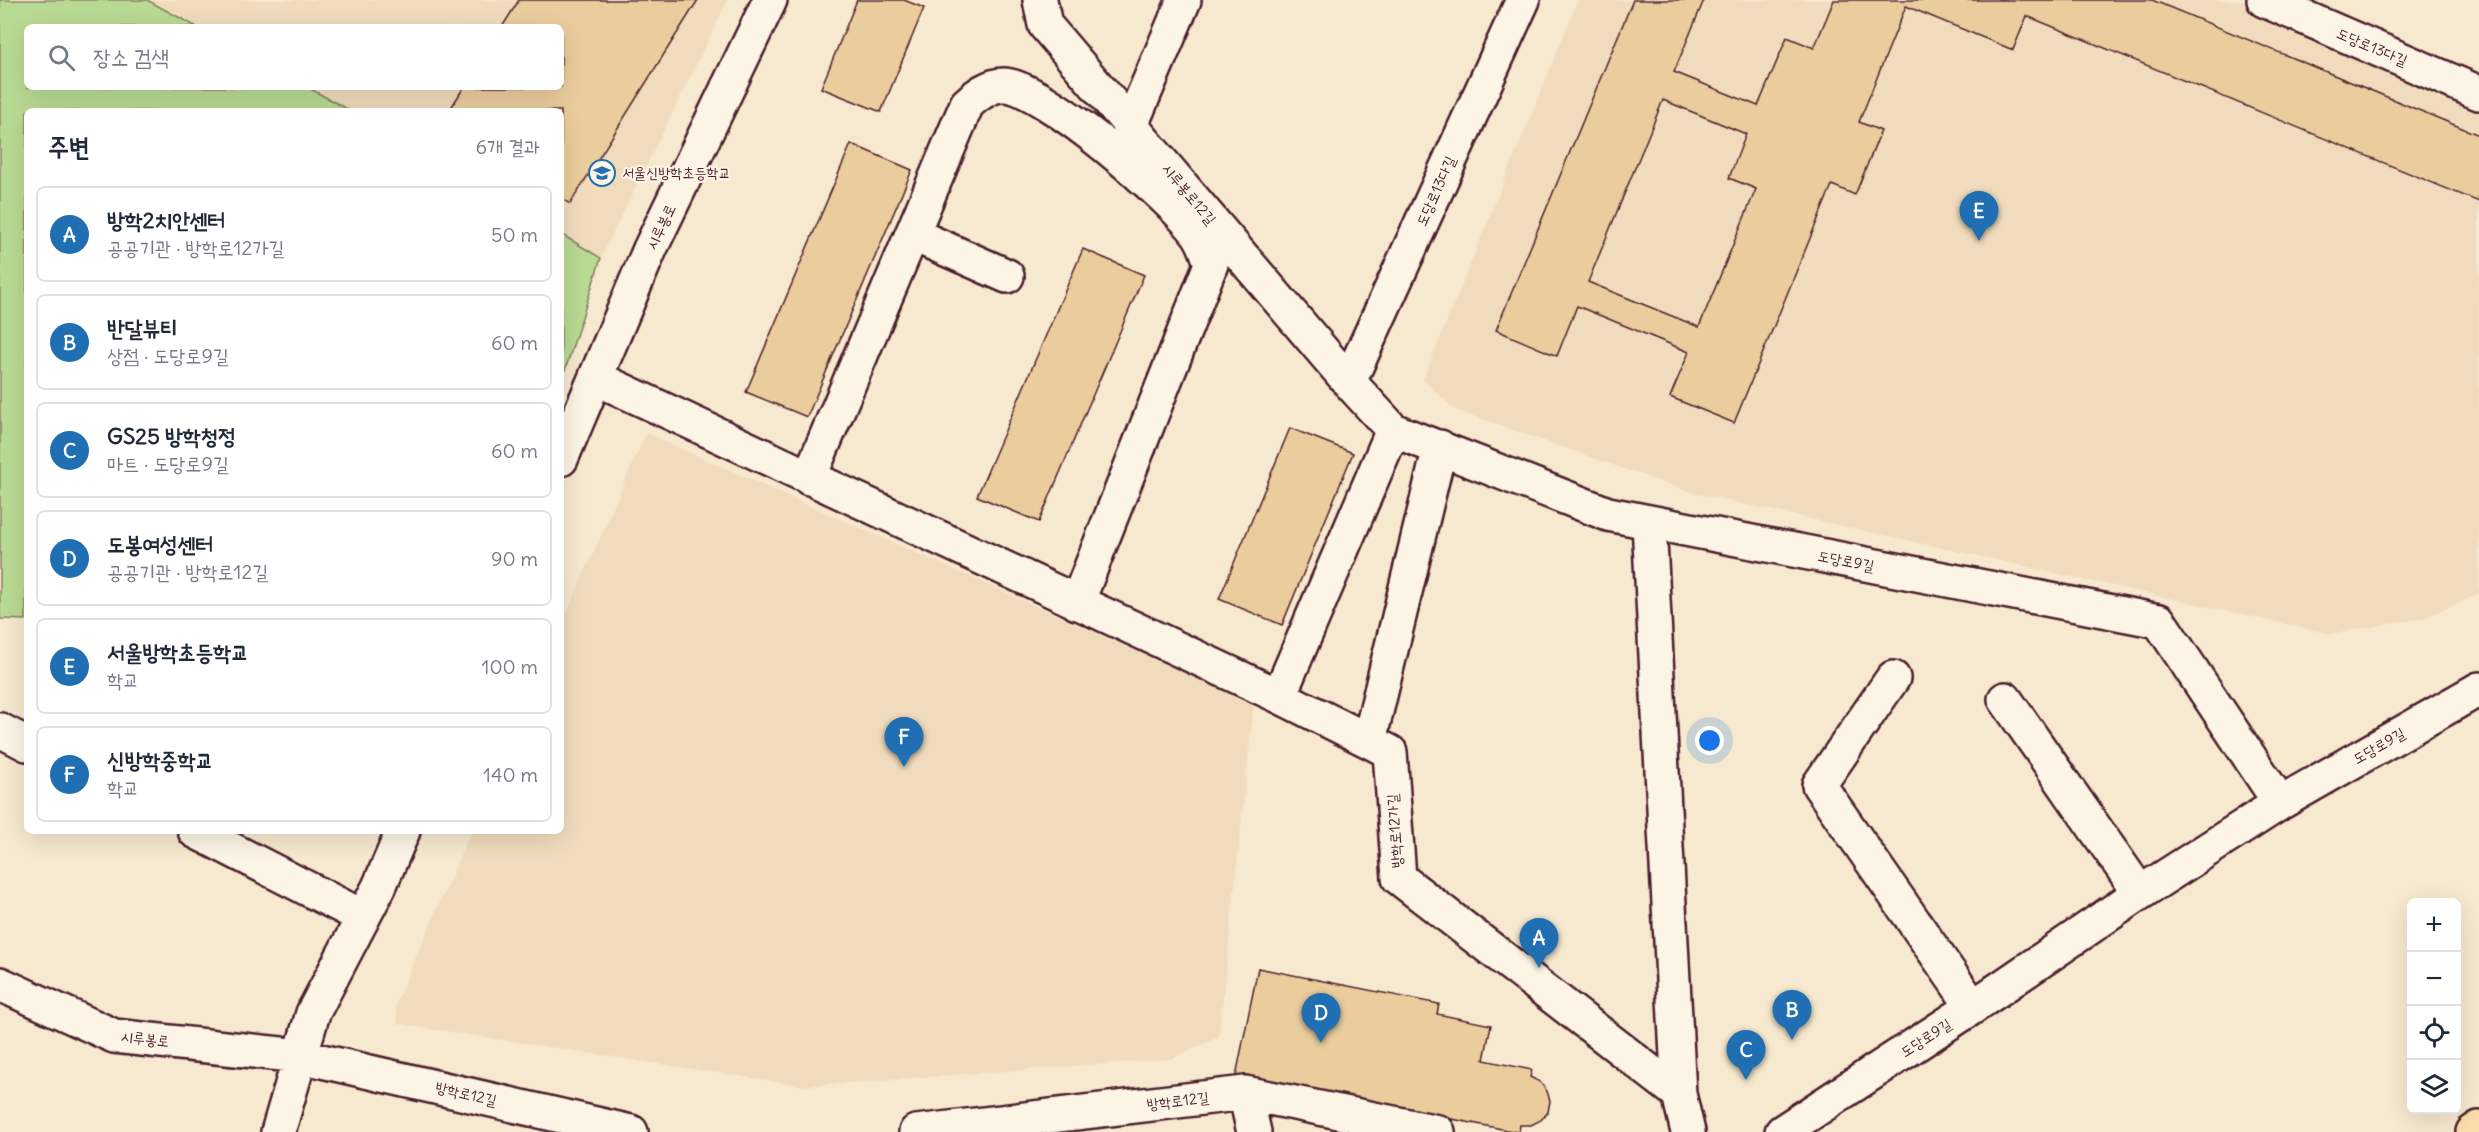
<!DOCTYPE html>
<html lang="ko">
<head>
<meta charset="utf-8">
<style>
	body { margin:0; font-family:Delius,"Poor Story",sans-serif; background:#f6f6f7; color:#1f2937 }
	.controls { position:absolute; right:18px; bottom:18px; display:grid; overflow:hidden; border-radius:9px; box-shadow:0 6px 24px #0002 }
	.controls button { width:54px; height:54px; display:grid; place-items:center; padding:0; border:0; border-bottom:2px solid #e0e1e3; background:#fff; color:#1f2937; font:30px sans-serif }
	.you { position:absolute; left:1710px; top:741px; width:21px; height:21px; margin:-15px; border:4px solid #fff; border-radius:50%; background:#1a73e8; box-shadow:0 0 0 9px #1a73e833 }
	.badge { display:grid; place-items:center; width:39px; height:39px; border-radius:50%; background:#1f6fb2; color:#fff; font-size:20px; font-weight:700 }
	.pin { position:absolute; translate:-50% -50px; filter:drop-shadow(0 2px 3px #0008) }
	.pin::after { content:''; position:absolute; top:32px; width:21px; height:18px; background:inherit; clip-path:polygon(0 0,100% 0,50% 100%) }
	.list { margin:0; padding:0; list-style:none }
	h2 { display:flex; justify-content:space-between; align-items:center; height:78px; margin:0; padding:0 24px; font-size:26px }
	h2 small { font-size:20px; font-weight:400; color:#747a83 }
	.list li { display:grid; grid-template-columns:39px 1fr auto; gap:18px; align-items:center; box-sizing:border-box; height:96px; margin:0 12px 12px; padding:0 12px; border:2px solid #e0e1e3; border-radius:9px }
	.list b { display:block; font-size:22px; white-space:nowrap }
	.list p { margin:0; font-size:20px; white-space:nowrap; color:#747a83 }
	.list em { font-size:20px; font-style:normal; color:#747a83 }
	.icon { flex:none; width:33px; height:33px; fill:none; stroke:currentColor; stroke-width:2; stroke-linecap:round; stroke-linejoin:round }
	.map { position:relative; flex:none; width:2479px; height:1132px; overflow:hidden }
	.search { position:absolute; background:#fff; box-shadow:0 6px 24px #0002; left:24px; top:24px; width:540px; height:66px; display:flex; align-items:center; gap:15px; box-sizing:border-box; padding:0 21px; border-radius:9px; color:#747a83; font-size:22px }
	.panel { position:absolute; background:#fff; box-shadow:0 6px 24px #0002; left:24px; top:108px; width:540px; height:726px; border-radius:9px }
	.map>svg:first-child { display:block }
</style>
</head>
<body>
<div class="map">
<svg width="2479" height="1132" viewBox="0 0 2479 1132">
	<rect width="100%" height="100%" fill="#f7e9cf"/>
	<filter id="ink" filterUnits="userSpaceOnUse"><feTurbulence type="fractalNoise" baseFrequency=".0167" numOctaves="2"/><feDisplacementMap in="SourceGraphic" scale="12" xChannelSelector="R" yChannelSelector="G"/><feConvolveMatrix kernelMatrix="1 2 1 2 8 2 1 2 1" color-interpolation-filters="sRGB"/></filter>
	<g filter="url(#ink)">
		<path fill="#f0dcbd" d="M 146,0 L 728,0 L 601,258 L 561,235 L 561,111 L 342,111 L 300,87 L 561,87 L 561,27 L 194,27 Z
			M 1578,0 L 2243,0 L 2479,102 L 2479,594 L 2424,618 L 2330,634 L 1693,493 L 1455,410 L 1423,380 Z
			M 646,433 L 1254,703 L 1219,1037 L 1171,1059 L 804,1086 L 398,1024 L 395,1005 L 471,831 L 561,831 L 561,626 Z"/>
		<path fill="#b9da93" stroke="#827c5f" stroke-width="1.5" d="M 0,0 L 147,0 L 197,27 L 27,27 L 27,87 L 307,87 L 351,111 L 27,111 L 26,620 L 0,619 Z
			M 561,234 L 601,258 L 561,383 Z"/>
		<path fill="#ebcc9d" stroke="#4a1f2b" stroke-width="1.5" fill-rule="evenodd" d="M 519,0 L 698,0 L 570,204 L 561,198 L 561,111 L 449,111 L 464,87 L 561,87 L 561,27 L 502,27 Z
			M 857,0 L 904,0 L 924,8 L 881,112 L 821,88 Z
			M 1633,0 L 1704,0 L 1674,72 L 1758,106 L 1787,37 L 1814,48 L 1834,0 L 2152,0 L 2479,135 L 2479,202 L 2027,16 L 2013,50 L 1906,6 L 1859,122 L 1881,131 L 1855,195 L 1832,185 L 1734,423 L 1670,397 L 1689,352 L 1577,306 L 1557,356 L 1496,330 ZM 1663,100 L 1746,134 L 1729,178 L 1756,189 L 1699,327 L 1588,282 Z
			M 851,144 L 912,170 L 807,417 L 746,392 Z
			M 1083,249 L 1144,275 L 1039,522 L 977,496 Z
			M 1290,428 L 1353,453 L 1282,625 L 1219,599 Z
			M 1258,968 L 1439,1004 L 1437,1014 L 1491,1025 L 1484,1060 L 1532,1070 L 1530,1077 L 1540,1082 L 1547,1091 L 1550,1101 L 1548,1112 L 1541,1120 L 1531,1125 L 1520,1125 L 1519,1132 L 1517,1132 L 1236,1076 Z"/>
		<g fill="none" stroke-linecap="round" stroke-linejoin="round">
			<defs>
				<path id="minor" d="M 1040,0 L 1045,25 L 1349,382 L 1393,430 L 1608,514 L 2159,621 L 2280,803
					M 2264,0 L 2479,93
					M 1131,125 L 1184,0
					M 912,234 L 1007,276
					M 596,378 L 1279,696 L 1369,741
					M 1349,382 L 1523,0
					M 1440,447 L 1369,741 L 1390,752 L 1399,878 L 1679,1094 L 1688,1132
					M 561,459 L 650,249 L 770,0
					M 809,478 L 967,104 C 975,96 990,85 1003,85 C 1042,84 1175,201 1199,235 C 1205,244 1208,254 1211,264 L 1077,603
					M 1649,523 L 1679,1094
					M 1893,678 L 1819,785 L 1973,1007
					M 1279,696 L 1393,430
					M 2005,699 L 2140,893
					M 0,730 L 27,744
					M 195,831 L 363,917
					M 0,984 L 114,1036 L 300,1056 L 631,1132
					M 1245,1093 L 1254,1132
					M 278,1132 L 313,1013 L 379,887 L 403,831
					M 916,1132 L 1245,1093 L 1438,1132
					M 1782,1132 L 1973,1007 L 2140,893 L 2280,803 L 2479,689"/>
				<path id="major" d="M 2473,1132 L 2479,1128"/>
			</defs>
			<use href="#minor" stroke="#4a1f2b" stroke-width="38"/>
			<use href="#major" stroke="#4a1f2b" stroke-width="38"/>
			<use href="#minor" stroke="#fcf5e5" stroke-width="33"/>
			<use href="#major" stroke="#fddcac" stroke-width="33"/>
		</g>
	</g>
	<defs>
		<symbol id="school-ring" viewBox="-11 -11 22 22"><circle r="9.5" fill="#fcf5e5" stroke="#1f6fb2" stroke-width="1.5"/><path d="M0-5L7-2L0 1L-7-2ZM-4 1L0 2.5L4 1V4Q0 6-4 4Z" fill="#1f6fb2"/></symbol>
	</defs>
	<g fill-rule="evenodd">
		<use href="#school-ring" x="587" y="158" width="30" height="30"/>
	</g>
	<g text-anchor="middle" stroke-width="4.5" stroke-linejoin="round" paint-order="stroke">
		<g font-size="15" fill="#4a1f2b" stroke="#fcf5e5">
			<text transform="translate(2372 47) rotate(23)" y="5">도당로13다길</text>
			<text transform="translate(1436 191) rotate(-66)" y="5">도당로13다길</text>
			<text transform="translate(1189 194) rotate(50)" y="5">시루봉로12길</text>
			<text transform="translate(661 227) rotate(-65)" y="5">시루봉로</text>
			<text transform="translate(1846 561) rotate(11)" y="5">도당로9길</text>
			<text transform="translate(2379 746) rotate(-30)" y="5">도당로9길</text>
			<text transform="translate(1395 831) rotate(-94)" y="5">방학로12가길</text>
			<text transform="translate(1926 1038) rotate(-33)" y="5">도당로9길</text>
			<text transform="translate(145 1039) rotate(6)" y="5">시루봉로</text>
			<text transform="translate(466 1094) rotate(13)" y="5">방학로12길</text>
			<text transform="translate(1178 1101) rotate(-7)" y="5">방학로12길</text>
		</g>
		<g font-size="15" fill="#4a1f2b" stroke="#fcf5e5" text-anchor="start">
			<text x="622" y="178">서울신방학초등학교</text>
		</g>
	</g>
</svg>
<div class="controls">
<button>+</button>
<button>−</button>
<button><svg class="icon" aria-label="locate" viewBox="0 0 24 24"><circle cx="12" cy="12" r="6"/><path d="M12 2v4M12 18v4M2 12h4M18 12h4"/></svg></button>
<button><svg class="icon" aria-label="layers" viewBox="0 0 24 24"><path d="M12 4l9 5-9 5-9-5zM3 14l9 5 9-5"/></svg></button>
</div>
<div class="you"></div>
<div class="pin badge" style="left:1539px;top:968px">A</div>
<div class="pin badge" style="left:1792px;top:1040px">B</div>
<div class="pin badge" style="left:1746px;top:1080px">C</div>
<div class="pin badge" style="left:1321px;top:1043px">D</div>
<div class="pin badge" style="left:1979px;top:241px">E</div>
<div class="pin badge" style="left:904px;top:767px">F</div>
<div class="search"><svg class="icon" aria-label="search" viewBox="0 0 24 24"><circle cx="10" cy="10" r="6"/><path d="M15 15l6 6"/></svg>장소 검색</div>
<section class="panel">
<h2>주변<small>6개 결과</small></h2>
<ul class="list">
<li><span class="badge">A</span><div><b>방학2치안센터</b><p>공공기관 · 방학로12가길</p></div><em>50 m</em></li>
<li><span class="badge">B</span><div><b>반달뷰티</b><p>상점 · 도당로9길</p></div><em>60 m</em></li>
<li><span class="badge">C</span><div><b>GS25 방학청정</b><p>마트 · 도당로9길</p></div><em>60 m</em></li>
<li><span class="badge">D</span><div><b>도봉여성센터</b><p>공공기관 · 방학로12길</p></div><em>90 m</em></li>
<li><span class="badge">E</span><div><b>서울방학초등학교</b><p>학교</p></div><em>100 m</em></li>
<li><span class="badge">F</span><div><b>신방학중학교</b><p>학교</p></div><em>140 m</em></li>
</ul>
</section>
</div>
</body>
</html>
